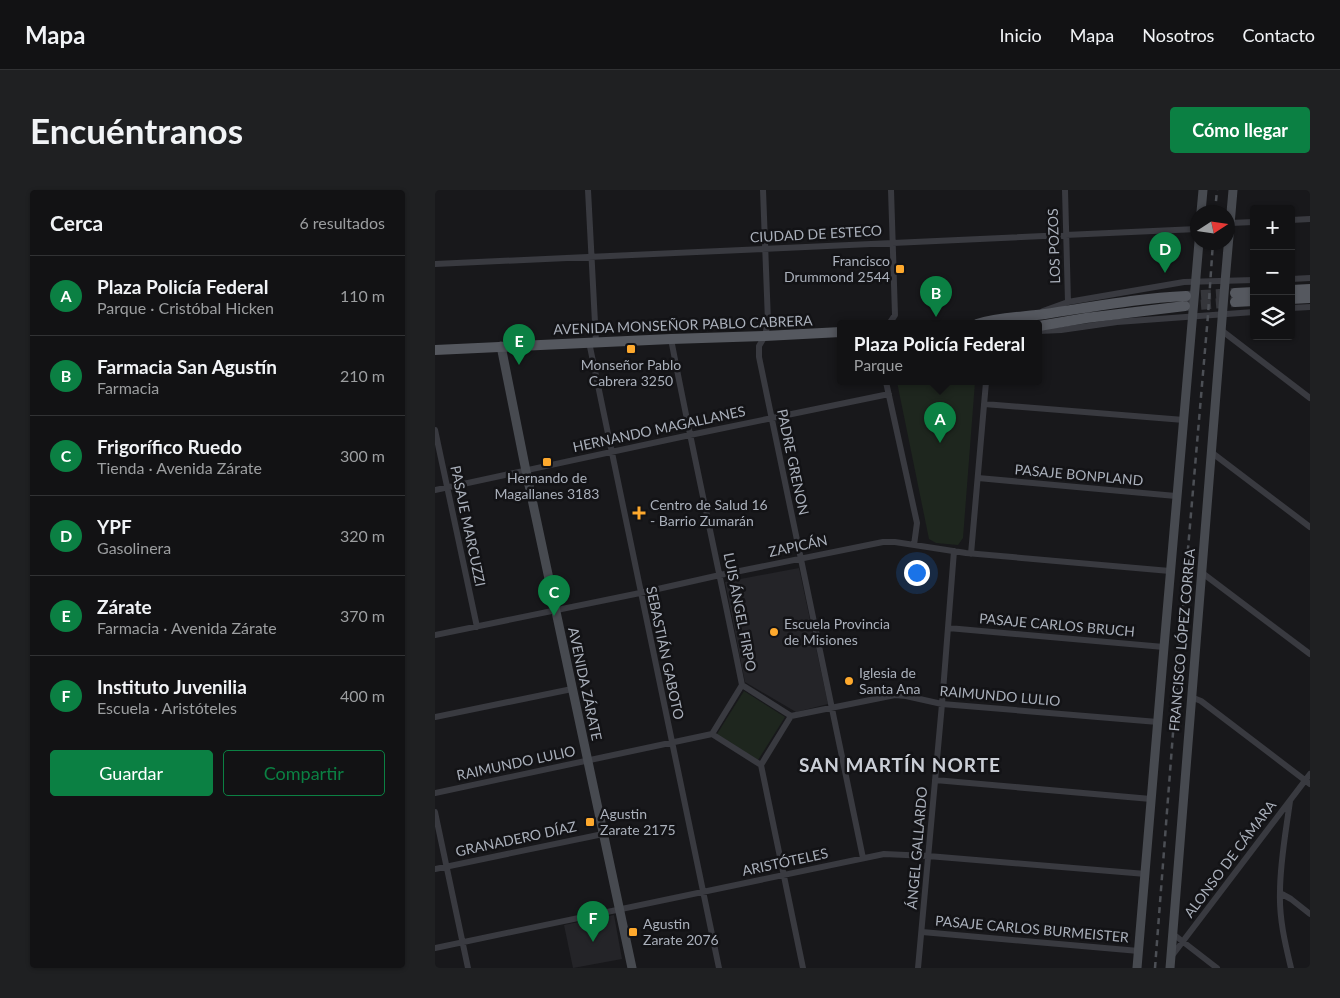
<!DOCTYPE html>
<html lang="es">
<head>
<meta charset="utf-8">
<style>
	body { margin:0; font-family:Lato,sans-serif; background:#1f2022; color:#f1f3f6 }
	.controls { position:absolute; right:15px; top:15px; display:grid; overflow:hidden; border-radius:5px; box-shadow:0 1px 4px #0004 }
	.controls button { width:45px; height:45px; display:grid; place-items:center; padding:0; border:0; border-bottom:1px solid #313234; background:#121214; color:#f1f3f6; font:25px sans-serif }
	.compass { position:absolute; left:755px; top:15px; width:45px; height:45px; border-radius:50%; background:#121214; box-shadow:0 1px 4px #0004; rotate:78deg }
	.you { position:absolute; left:481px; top:382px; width:18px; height:18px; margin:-12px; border:4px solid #fff; border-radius:50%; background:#1a73e8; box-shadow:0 0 0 8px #1a73e833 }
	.badge { display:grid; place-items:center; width:32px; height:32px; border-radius:50%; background:#0b8043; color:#fff; font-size:16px; font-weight:700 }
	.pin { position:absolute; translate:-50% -41px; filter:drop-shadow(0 1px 2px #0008) }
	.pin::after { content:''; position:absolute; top:26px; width:18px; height:15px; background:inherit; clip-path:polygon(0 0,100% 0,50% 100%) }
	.popup { position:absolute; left:402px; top:130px; width:205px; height:65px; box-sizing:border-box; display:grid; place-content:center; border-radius:5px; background:#121214; filter:drop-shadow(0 1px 4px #0005); font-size:16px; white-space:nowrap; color:#9c9ea0 }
	.popup b { font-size:19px; color:#f1f3f6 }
	.popup::after { content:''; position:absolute; left:50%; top:100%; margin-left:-10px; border:10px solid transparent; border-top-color:#121214 }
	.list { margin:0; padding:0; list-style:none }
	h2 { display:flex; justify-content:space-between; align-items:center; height:65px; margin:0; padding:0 20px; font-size:21px }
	h2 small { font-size:16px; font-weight:400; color:#9c9ea0 }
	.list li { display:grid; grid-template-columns:32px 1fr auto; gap:15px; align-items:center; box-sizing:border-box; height:80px; padding:0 20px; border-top:1px solid #313234 }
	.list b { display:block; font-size:19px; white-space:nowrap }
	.list p { margin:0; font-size:16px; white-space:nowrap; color:#9c9ea0 }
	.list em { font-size:16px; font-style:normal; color:#9c9ea0 }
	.actions { display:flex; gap:10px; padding:15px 20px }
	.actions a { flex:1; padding:11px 0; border:1px solid #0b8043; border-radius:5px; text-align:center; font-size:18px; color:#0b8043 }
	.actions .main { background:#0b8043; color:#fff }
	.icon { flex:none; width:28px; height:28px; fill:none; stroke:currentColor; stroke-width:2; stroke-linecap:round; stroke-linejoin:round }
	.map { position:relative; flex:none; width:875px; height:778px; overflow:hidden; border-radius:5px }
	header { display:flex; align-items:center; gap:30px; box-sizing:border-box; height:70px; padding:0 25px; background:#121214; border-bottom:1px solid #313234 }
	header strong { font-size:24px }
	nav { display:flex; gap:28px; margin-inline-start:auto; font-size:18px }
	.intro { display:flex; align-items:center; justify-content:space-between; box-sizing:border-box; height:120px; padding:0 30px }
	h1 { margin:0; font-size:35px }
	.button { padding:12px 22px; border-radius:5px; background:#0b8043; color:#fff; font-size:18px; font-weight:700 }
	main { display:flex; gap:30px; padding:0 30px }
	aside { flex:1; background:#121214; border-radius:5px; box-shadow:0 1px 4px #0004 }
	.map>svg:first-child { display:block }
</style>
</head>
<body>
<header>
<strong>Mapa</strong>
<nav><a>Inicio</a><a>Mapa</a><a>Nosotros</a><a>Contacto</a></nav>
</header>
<div class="intro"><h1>Encuéntranos</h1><a class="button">Cómo llegar</a></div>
<main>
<aside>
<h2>Cerca<small>6 resultados</small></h2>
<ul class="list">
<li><span class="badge">A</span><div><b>Plaza Policía Federal</b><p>Parque · Cristóbal Hicken</p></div><em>110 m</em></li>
<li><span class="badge">B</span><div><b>Farmacia San Agustín</b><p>Farmacia</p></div><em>210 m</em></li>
<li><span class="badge">C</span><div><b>Frigorífico Ruedo</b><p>Tienda · Avenida Zárate</p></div><em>300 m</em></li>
<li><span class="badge">D</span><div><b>YPF</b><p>Gasolinera</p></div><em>320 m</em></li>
<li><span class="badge">E</span><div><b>Zárate</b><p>Farmacia · Avenida Zárate</p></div><em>370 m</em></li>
<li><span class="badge">F</span><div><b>Instituto Juvenilia</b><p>Escuela · Aristóteles</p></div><em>400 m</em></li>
</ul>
<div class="actions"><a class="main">Guardar</a><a>Compartir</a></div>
</aside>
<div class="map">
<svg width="875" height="778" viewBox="0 0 875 778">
	<rect width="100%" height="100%" fill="#18181b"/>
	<path fill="#242428" d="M 364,378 L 393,514 L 361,522 L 310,492 L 290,392 Z
		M 179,725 L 187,769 L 138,778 L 129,735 Z"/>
	<path fill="#1e261e" d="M 462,192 L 540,192 L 528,348 L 523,355 L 501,353 L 494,349 Z
		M 309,501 L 350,527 L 323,570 L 282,544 Z"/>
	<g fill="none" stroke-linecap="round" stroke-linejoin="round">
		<path stroke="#35363b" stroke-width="10" stroke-dasharray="10 5" stroke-linecap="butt" d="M 751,106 L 800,103
			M 751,116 L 800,112"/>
		<path stroke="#393a40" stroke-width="6" d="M 153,0 L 161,152
			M 328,0 L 333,132 L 330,146 L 324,156 L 324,167 L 428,668
			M 630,0 L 633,112
			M 856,30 L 875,29
			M 795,33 L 819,32
			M 0,74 L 762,39
			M 856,89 L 875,88
			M 856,118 L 875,117
			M 608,121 L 633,112 L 749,92 L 819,90
			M 454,134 L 460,125 L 456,0
			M 786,140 L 875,208
			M 604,141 L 626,140 L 682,132 L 819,122
			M 236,149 C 258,264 284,379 307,495 L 277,544
			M 154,152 L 284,778
			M 451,192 L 482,333 L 479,355
			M 549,214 L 749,230
			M 0,240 L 42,437
			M 776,262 L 875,337
			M 543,288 L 741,306
			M 0,300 L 255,245 L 454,204
			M 536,364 L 551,192
			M 766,382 L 875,464
			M 513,438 L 729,457
			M 0,445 L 205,403 L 285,385 L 448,352 L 460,352 L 531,363 L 735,381
			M 307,495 L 356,526
			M 756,507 L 766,511 L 875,594
			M 0,527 L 137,499
			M 326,575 L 356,526 L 460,505 L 471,506 L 507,514 L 723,532
			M 326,575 L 368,778
			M 500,590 L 716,609
			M 0,603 L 277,544 L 326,575
			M 855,611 C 851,641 845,672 845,702 C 844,728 850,753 856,778
			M 0,622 L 33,778
			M 0,679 L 168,644
			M 845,703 L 856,709 L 875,724
			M 487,742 L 704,761
			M 738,744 L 782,778
			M 0,758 L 449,664 L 493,666 L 711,684
			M 736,767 L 875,584
			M 483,778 L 507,514 L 519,361"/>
		<path stroke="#474a50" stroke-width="9" d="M 766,22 L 768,0
			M 66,156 L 91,281 L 197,778
			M 702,778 L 729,457 L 764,52
			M 735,778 L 790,92 L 798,0"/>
		<path stroke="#55585f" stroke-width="10" d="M 856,100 L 875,99
			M 800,103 L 819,102
			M 856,109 L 875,108
			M 800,112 L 819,111
			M 542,134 C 564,127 588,127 610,124 C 657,117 704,108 751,106
			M 604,136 L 651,128 L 750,116
			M 0,160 L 236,149 L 330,146 L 406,142"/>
		<path stroke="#4c4f55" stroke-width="2.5" stroke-dasharray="6 5" stroke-linecap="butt" d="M 780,22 L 782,0
			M 720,778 L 745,452 L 773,125 L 778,52"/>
	</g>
	<g fill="#fea92d" stroke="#131316" stroke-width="2">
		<rect x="460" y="74" width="10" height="10" rx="2.5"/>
		<rect x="191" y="154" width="10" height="10" rx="2.5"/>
		<rect x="107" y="267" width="10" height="10" rx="2.5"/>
		<path d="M201.5 315.5h5v5h5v5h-5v5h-5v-5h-5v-5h5z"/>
		<circle cx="339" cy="442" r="5"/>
		<circle cx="414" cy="491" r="5"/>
		<rect x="150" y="627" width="10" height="10" rx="2.5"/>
		<rect x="193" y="737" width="10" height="10" rx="2.5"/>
	</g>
	<g text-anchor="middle" stroke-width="5" stroke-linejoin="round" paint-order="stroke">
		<g font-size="14" fill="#aab0bb" stroke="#131316">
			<text transform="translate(381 44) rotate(-3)" y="5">CIUDAD DE ESTECO</text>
			<text transform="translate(619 56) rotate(-92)" y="5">LOS POZOS</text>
			<text transform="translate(248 135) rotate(-2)" y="5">AVENIDA MONSEÑOR PABLO CABRERA</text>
			<text transform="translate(224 239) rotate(-12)" y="5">HERNANDO MAGALLANES</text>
			<text transform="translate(358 272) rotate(78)" y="5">PADRE GRENON</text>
			<text transform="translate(644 285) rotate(5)" y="5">PASAJE BONPLAND</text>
			<text transform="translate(33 336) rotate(78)" y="5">PASAJE MARCUZZI</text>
			<text transform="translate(363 356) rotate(-12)" y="5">ZAPICÁN</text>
			<text transform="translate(305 422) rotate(79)" y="5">LUIS ÁNGEL FIRPO</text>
			<text transform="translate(622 435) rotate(5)" y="5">PASAJE CARLOS BRUCH</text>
			<text transform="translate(747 450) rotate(-85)" y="5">FRANCISCO LÓPEZ CORREA</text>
			<text transform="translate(230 463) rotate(78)" y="5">SEBASTIÁN GABOTO</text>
			<text transform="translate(150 494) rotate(78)" y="5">AVENIDA ZÁRATE</text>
			<text transform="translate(565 506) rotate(5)" y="5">RAIMUNDO LULIO</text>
			<text transform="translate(81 573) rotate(-12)" y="5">RAIMUNDO LULIO</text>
			<text transform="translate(81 649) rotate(-12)" y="5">GRANADERO DÍAZ</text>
			<text transform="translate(482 658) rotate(-85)" y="5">ÁNGEL GALLARDO</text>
			<text transform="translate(795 669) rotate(-53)" y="5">ALONSO DE CÁMARA</text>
			<text transform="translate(350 672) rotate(-12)" y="5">ARISTÓTELES</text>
			<text transform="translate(597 739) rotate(5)" y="5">PASAJE CARLOS BURMEISTER</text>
		</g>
		<g font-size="14" fill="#aab0bb" stroke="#131316" text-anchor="start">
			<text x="455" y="76" text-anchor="end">Francisco<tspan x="455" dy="16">Drummond 2544</tspan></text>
			<text x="196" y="180" text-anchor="middle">Monseñor Pablo<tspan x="196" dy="16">Cabrera 3250</tspan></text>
			<text x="112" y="293" text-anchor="middle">Hernando de<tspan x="112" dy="16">Magallanes 3183</tspan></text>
			<text x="215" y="320">Centro de Salud 16<tspan x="215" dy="16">- Barrio Zumarán</tspan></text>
			<text x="349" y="439">Escuela Provincia<tspan x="349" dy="16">de Misiones</tspan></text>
			<text x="424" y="488">Iglesia de<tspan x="424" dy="16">Santa Ana</tspan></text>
			<text x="165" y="629">Agustin<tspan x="165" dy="16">Zarate 2175</tspan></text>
			<text x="208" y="739">Agustin<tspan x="208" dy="16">Zarate 2076</tspan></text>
		</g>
		<g font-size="19" font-weight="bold" letter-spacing="1" fill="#cbcfd7" stroke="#131316">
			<text x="465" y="582">SAN MARTÍN NORTE</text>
		</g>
	</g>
</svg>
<div class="controls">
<button>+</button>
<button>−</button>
<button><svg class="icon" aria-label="layers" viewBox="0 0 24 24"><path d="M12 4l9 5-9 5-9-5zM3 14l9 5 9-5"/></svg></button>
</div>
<svg class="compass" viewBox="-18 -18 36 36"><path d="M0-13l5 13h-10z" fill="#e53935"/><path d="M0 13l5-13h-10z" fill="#9c9ea0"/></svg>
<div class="you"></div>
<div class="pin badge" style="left:505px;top:253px">A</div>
<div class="popup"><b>Plaza Policía Federal</b>Parque</div>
<div class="pin badge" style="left:501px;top:127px">B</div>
<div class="pin badge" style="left:119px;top:426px">C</div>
<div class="pin badge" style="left:730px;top:83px">D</div>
<div class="pin badge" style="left:84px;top:175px">E</div>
<div class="pin badge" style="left:158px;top:752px">F</div>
</div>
</main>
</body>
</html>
